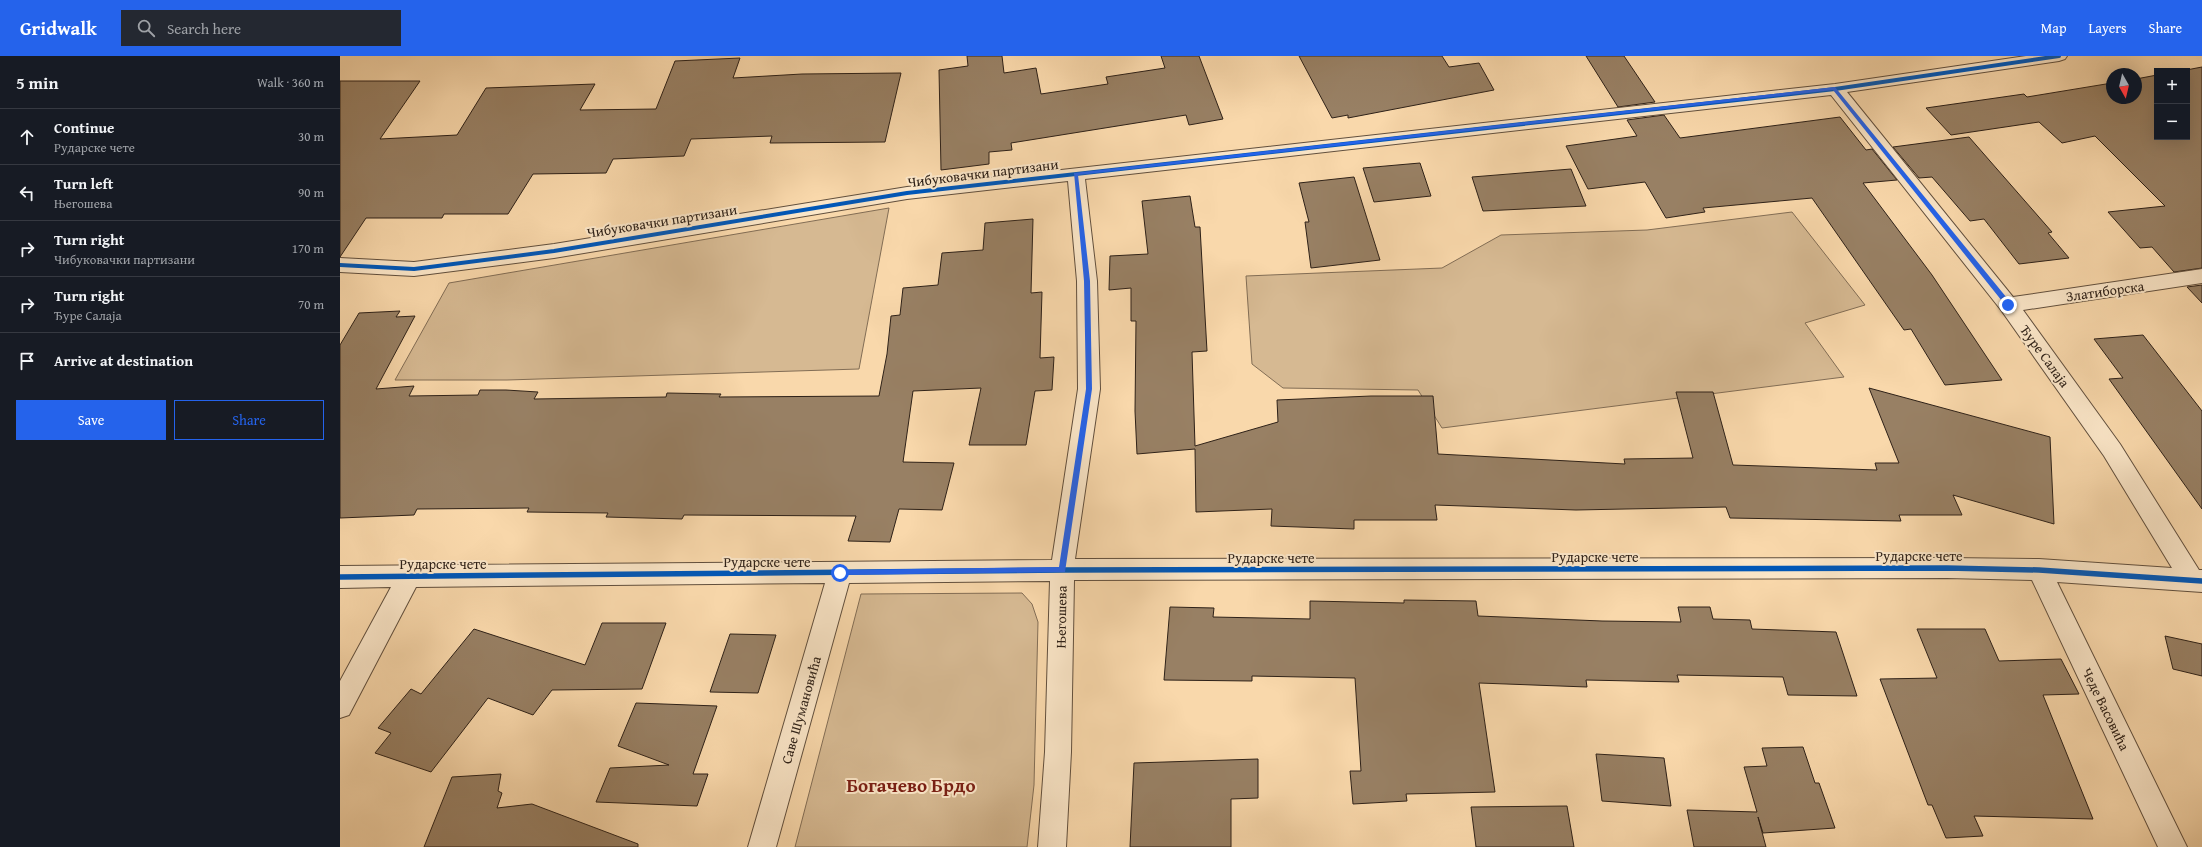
<!DOCTYPE html>
<html lang="en">
<head>
<meta charset="utf-8">
<style>
	body { margin:0; font-family:"Gentium Book Plus",serif; background:#242831; color:#f1f3f6 }
	.controls { position:absolute; right:12px; top:12px; display:grid; overflow:hidden; border-radius:0px; box-shadow:0 4px 16px #0002 }
	.controls button { width:36px; height:36px; display:grid; place-items:center; padding:0; border:0; border-bottom:1px solid #363941; background:#171b24; color:#f1f3f6; font:20px sans-serif }
	.compass { position:absolute; left:1766px; top:12px; width:36px; height:36px; border-radius:50%; background:#171b24; box-shadow:0 4px 16px #0002; rotate:172deg }
	.stop { position:absolute; width:12px; height:12px; margin:-9px; border:3px solid #2563eb; border-radius:50%; background:#fff }
	.stop.end { background:#2563eb; border-color:#fff; box-shadow:0 1px 4px #0008 }
	.list { margin:0; padding:0; list-style:none }
	h2 { display:flex; justify-content:space-between; align-items:center; height:52px; margin:0; padding:0 16px; font-size:17px }
	h2 small { font-size:13px; font-weight:400; color:#9ea1a6 }
	.list li { display:grid; grid-template-columns:26px 1fr auto; gap:12px; align-items:center; box-sizing:border-box; height:56px; padding:0 16px; border-top:1px solid #363941 }
	.list b { display:block; font-size:15px; white-space:nowrap }
	.list p { margin:0; font-size:13px; white-space:nowrap; color:#9ea1a6 }
	.list em { font-size:13px; font-style:normal; color:#9ea1a6 }
	.actions { display:flex; gap:8px; padding:12px 16px }
	.actions a { flex:1; padding:9px 0; border:1px solid #2563eb; border-radius:0px; text-align:center; font-size:14px; color:#2563eb }
	.actions .main { background:#2563eb; color:#fff }
	.icon { flex:none; width:22px; height:22px; fill:none; stroke:currentColor; stroke-width:2; stroke-linecap:round; stroke-linejoin:round }
	.map { position:relative; flex:none; width:1862px; height:791px; overflow:hidden }
	header { display:flex; align-items:center; gap:24px; box-sizing:border-box; height:56px; padding:0 20px; background:#2563eb; color:#fff }
	header strong { font-size:19px }
	nav { display:flex; gap:22px; margin-inline-start:auto; font-size:14px }
	.search { width:280px; height:36px; background:#242831; display:flex; align-items:center; gap:10px; box-sizing:border-box; padding:0 14px; border-radius:0px; color:#9ea1a6; font-size:15px }
	main { display:flex }
	aside { flex:1; background:#171b24 }
	.map>svg:first-child { display:block }
</style>
</head>
<body>
<header>
<strong>Gridwalk</strong>
<div class="search"><svg class="icon" aria-label="search" viewBox="0 0 24 24"><circle cx="10" cy="10" r="6"/><path d="M15 15l6 6"/></svg>Search here</div>
<nav><a>Map</a><a>Layers</a><a>Share</a></nav>
</header>
<main>
<aside>
<h2>5 min<small>Walk · 360 m</small></h2>
<ul class="list">
<li><svg class="icon" aria-label="ahead" viewBox="0 0 24 24"><path d="M12 20V5M6 11l6-6 6 6"/></svg><div><b>Continue</b><p>Рударске чете</p></div><em>30 m</em></li>
<li><svg class="icon" aria-label="left" viewBox="0 0 24 24"><path d="M17 20v-9H6M10 6l-5 5 5 5"/></svg><div><b>Turn left</b><p>Његошева</p></div><em>90 m</em></li>
<li><svg class="icon" aria-label="right" viewBox="0 0 24 24"><path d="M7 20v-9h11M14 6l5 5-5 5"/></svg><div><b>Turn right</b><p>Чибуковачки партизани</p></div><em>170 m</em></li>
<li><svg class="icon" aria-label="right" viewBox="0 0 24 24"><path d="M7 20v-9h11M14 6l5 5-5 5"/></svg><div><b>Turn right</b><p>Ђуре Салаја</p></div><em>70 m</em></li>
<li><svg class="icon" aria-label="arrive" viewBox="0 0 24 24"><path d="M6 21V4h12l-3 4 3 4H6"/></svg><div><b>Arrive at destination</b></div></li>
</ul>
<div class="actions"><a class="main">Save</a><a>Share</a></div>
</aside>
<div class="map">
<svg width="1862" height="791" viewBox="0 0 1862 791">
	<rect width="100%" height="100%" fill="#f9d8ab"/>
	<filter id="stains"><feTurbulence type="fractalNoise" baseFrequency=".005" numOctaves="4"/><feColorMatrix values="0 0 0 0 .2 0 0 0 0 .09 0 0 0 0 .02 0 0 0 .5 -.17"/></filter>
	<radialGradient id="worn" r=".72"><stop offset=".6" stop-color="#630" stop-opacity="0"/><stop offset="1" stop-color="#630" stop-opacity=".3"/></radialGradient>
	<path fill="#d6b992" stroke="#826d55" d="M 549,152 L 519,313 L 167,324 L 55,324 L 109,227 Z
		M 1452,156 L 1525,249 L 1465,267 L 1504,321 L 1102,372 L 1078,334 L 943,332 L 912,308 L 906,220 L 1102,212 L 1161,179 L 1307,174 Z
		M 682,537 L 692,548 L 698,566 L 694,729 L 687,791 L 455,791 L 521,538 Z"/>
	<path fill="#988064" stroke="#2e2118" d="M 627,0 L 662,0 L 664,17 L 696,12 L 701,38 L 768,28 L 766,21 L 825,12 L 821,0 L 859,0 L 883,63 L 849,69 L 846,59 L 671,87 L 672,94 L 649,96 L 649,108 L 601,114 L 599,14 L 628,10 Z
		M 959,0 L 1102,0 L 1109,11 L 1139,7 L 1154,34 L 1008,62 L 1008,59 L 992,62 Z
		M 1246,0 L 1284,0 L 1315,46 L 1278,51 Z
		M 400,2 L 393,22 L 462,18 L 561,17 L 545,86 L 430,87 L 432,80 L 351,83 L 344,100 L 273,103 L 266,117 L 193,118 L 168,158 L 104,158 L 102,162 L 26,162 L 0,201 L 0,25 L 80,25 L 40,83 L 117,79 L 146,32 L 255,28 L 240,54 L 316,53 L 335,5 Z
		M 1862,11 L 1862,212 L 1834,216 L 1812,191 L 1800,192 L 1768,156 L 1825,150 L 1755,80 L 1722,87 L 1699,66 L 1611,79 L 1586,52 L 1684,38 L 1687,41 L 1772,27 L 1772,42 L 1796,42 L 1796,23 L 1817,19 L 1817,81 L 1847,81 L 1847,15 L 1841,15 Z
		M 1324,59 L 1340,82 L 1500,61 L 1526,94 L 1532,93 L 1557,124 L 1523,127 L 1592,219 L 1662,324 L 1605,329 L 1571,273 L 1564,274 L 1472,142 L 1363,152 L 1365,156 L 1326,162 L 1305,126 L 1248,133 L 1226,90 L 1297,80 L 1287,64 Z
		M 1629,81 L 1712,176 L 1708,177 L 1729,202 L 1679,208 L 1644,163 L 1630,165 L 1592,121 L 1579,122 L 1553,91 Z
		M 1080,107 L 1091,140 L 1034,146 L 1023,112 Z
		M 1231,113 L 1246,150 L 1143,155 L 1132,121 Z
		M 1014,121 L 1040,204 L 971,212 L 965,166 L 969,166 L 959,127 Z
		M 850,140 L 855,171 L 860,171 L 867,295 L 852,296 L 855,390 L 938,366 L 937,344 L 1031,340 L 1093,340 L 1098,398 L 1285,408 L 1284,403 L 1353,402 L 1336,336 L 1373,336 L 1393,409 L 1537,414 L 1535,407 L 1559,407 L 1529,332 L 1710,381 L 1714,468 L 1613,439 L 1622,459 L 1559,459 L 1561,465 L 1390,462 L 1386,451 L 1236,454 L 1095,449 L 1097,464 L 1014,464 L 1014,473 L 931,470 L 932,453 L 856,456 L 855,393 L 797,398 L 795,355 L 796,265 L 791,265 L 791,232 L 769,234 L 770,200 L 808,198 L 802,145 Z
		M 693,163 L 691,237 L 702,236 L 700,302 L 714,301 L 712,334 L 695,335 L 686,389 L 629,389 L 641,332 L 573,335 L 563,406 L 614,407 L 602,454 L 559,453 L 550,486 L 508,485 L 516,460 L 344,459 L 342,463 L 266,461 L 268,457 L 187,456 L 189,452 L 77,453 L 74,459 L 0,462 L 0,289 L 19,257 L 60,255 L 56,261 L 75,260 L 36,333 L 74,330 L 69,340 L 138,339 L 140,334 L 166,334 L 198,336 L 194,343 L 326,341 L 327,337 L 381,338 L 379,341 L 539,340 L 547,298 L 551,260 L 560,259 L 563,232 L 598,229 L 602,197 L 643,194 L 645,167 Z
		M 1862,229 L 1862,247 L 1847,231 Z
		M 1803,279 L 1862,355 L 1862,453 L 1769,323 L 1783,322 L 1754,283 Z
		M 1064,544 L 1136,545 L 1138,560 L 1262,565 L 1341,566 L 1338,551 L 1370,551 L 1373,563 L 1410,564 L 1412,573 L 1496,576 L 1517,640 L 1448,639 L 1443,621 L 1337,619 L 1339,626 L 1246,624 L 1247,631 L 1139,627 L 1155,736 L 1066,738 L 1067,745 L 1013,748 L 1010,715 L 1021,715 L 1015,622 L 912,620 L 912,625 L 824,624 L 830,551 L 874,552 L 873,561 L 970,563 L 970,545 L 1064,547 Z
		M 262,567 L 326,567 L 302,633 L 212,634 L 193,659 L 148,642 L 91,716 L 35,697 L 51,677 L 38,672 L 71,633 L 81,638 L 134,573 L 245,609 Z
		M 1577,573 L 1645,573 L 1659,605 L 1721,603 L 1739,638 L 1703,639 L 1753,763 L 1634,760 L 1643,780 L 1606,782 L 1592,749 L 1588,749 L 1540,623 L 1597,622 Z
		M 390,578 L 436,579 L 418,637 L 370,636 Z
		M 1825,580 L 1862,588 L 1862,620 L 1833,613 Z
		M 296,647 L 377,650 L 353,718 L 368,718 L 357,750 L 256,746 L 270,712 L 329,709 L 278,690 Z
		M 1463,691 L 1475,727 L 1479,727 L 1495,772 L 1423,777 L 1418,761 L 1426,791 L 1354,791 L 1347,754 L 1417,756 L 1404,711 L 1427,710 L 1422,692 Z
		M 1256,698 L 1324,702 L 1331,750 L 1262,745 Z
		M 918,703 L 918,742 L 891,743 L 891,791 L 790,791 L 794,707 Z
		M 161,718 L 158,735 L 162,737 L 157,752 L 192,748 L 298,788 L 298,791 L 84,791 L 112,721 Z
		M 1227,750 L 1234,791 L 1136,791 L 1131,751 Z"/>
	<g fill="none" stroke-linecap="round" stroke-linejoin="round">
		<defs>
			<path id="minor" d="M 1686,0 L 1727,0 L 1725,3 L 1719,5 L 1507,36 L 1673,241 L 1862,213 L 1862,227 L 1683,254 L 1780,388 L 1859,514 L 1862,514 L 1862,536 L 1717,526 L 1847,791 L 1818,791 L 1692,524 L 1607,522 L 734,524 L 731,696 L 726,791 L 698,791 L 705,696 L 710,525 L 509,527 L 436,791 L 408,791 L 485,527 L 76,531 L 9,659 L 0,662 L 0,625 L 51,531 L 0,532 L 0,510 L 712,504 L 738,333 L 737,225 L 728,125 L 567,143 L 214,202 L 74,220 L 0,216 L 0,202 L 74,206 L 214,188 L 567,131 L 1495,28 ZM 1491,39 L 1661,254 L 1764,400 L 1832,512 L 1699,503 L 1607,502 L 735,503 L 760,333 L 757,225 L 745,123 Z"/>
		</defs>
		<use href="#minor" stroke="#614f3d" stroke-width="2"/>
		<use href="#minor" fill="#fbe6c8" fill-rule="evenodd"/>
		<defs>
			<path id="cycleway-far1" d="M 0,209 L 74,213 L 214,195 L 567,137 L 1495,33 L 1719,0"/>
			<path id="cycleway" d="M 0,521 L 722,514 L 1607,512 L 1699,514 L 1862,525"/>
		</defs>
		<use href="#cycleway-far1" stroke="#fbe6c8" stroke-width="6"/>
		<use href="#cycleway" stroke="#fbe6c8" stroke-width="8"/>
		<use href="#cycleway-far1" stroke="#0057b8" stroke-width="4"/>
		<use href="#cycleway" stroke="#0057b8" stroke-width="5.5"/>
	</g>
	<path fill="#2563eb" d="M 1495,31 L 1671,247 L 1671,250 L 1666,250 L 1493,34 L 738,119 L 750,225 L 752,333 L 725,516 L 497,519 L 496,517 L 500,514 L 719,511 L 746,333 L 744,225 L 734,117 Z"/>
	<g text-anchor="middle" stroke-width="4" stroke-linejoin="round" paint-order="stroke">
		<g font-size="14" fill="#2e2118" stroke="#fbe6c8">
			<text transform="translate(643 117) rotate(-7)" y="5">Чибуковачки партизани</text>
			<text transform="translate(322 165) rotate(-9)" y="5">Чибуковачки партизани</text>
			<text transform="translate(1765 235) rotate(-8)" y="5">Златиборска</text>
			<text transform="translate(1705 300) rotate(54)" y="5">Ђуре Салаја</text>
			<text x="1579" y="505">Рударске чете</text>
			<text x="1255" y="506">Рударске чете</text>
			<text x="931" y="507">Рударске чете</text>
			<text x="427" y="511">Рударске чете</text>
			<text x="103" y="513">Рударске чете</text>
			<text transform="translate(721 561) rotate(-89)" y="5">Његошева</text>
			<text transform="translate(1766 653) rotate(64)" y="5">Чеде Васовића</text>
			<text transform="translate(461 654) rotate(-74)" y="5">Саве Шумановића</text>
		</g>
		<g font-size="19" font-weight="bold" fill="#7a1f14" stroke="#fbe6c8">
			<text x="571" y="736">Богачево Брдо</text>
		</g>
	</g>
	<rect width="100%" height="100%" filter="url(#stains)"/>
	<rect width="100%" height="100%" fill="url(#worn)"/>
</svg>
<div class="controls">
<button>+</button>
<button>−</button>
</div>
<svg class="compass" viewBox="-18 -18 36 36"><path d="M0-13l5 13h-10z" fill="#e53935"/><path d="M0 13l5-13h-10z" fill="#9ea1a6"/></svg>
<div class="stop" style="left:500px;top:517px"></div>
<div class="stop end" style="left:1668px;top:249px"></div>
</div>
</main>
</body>
</html>
